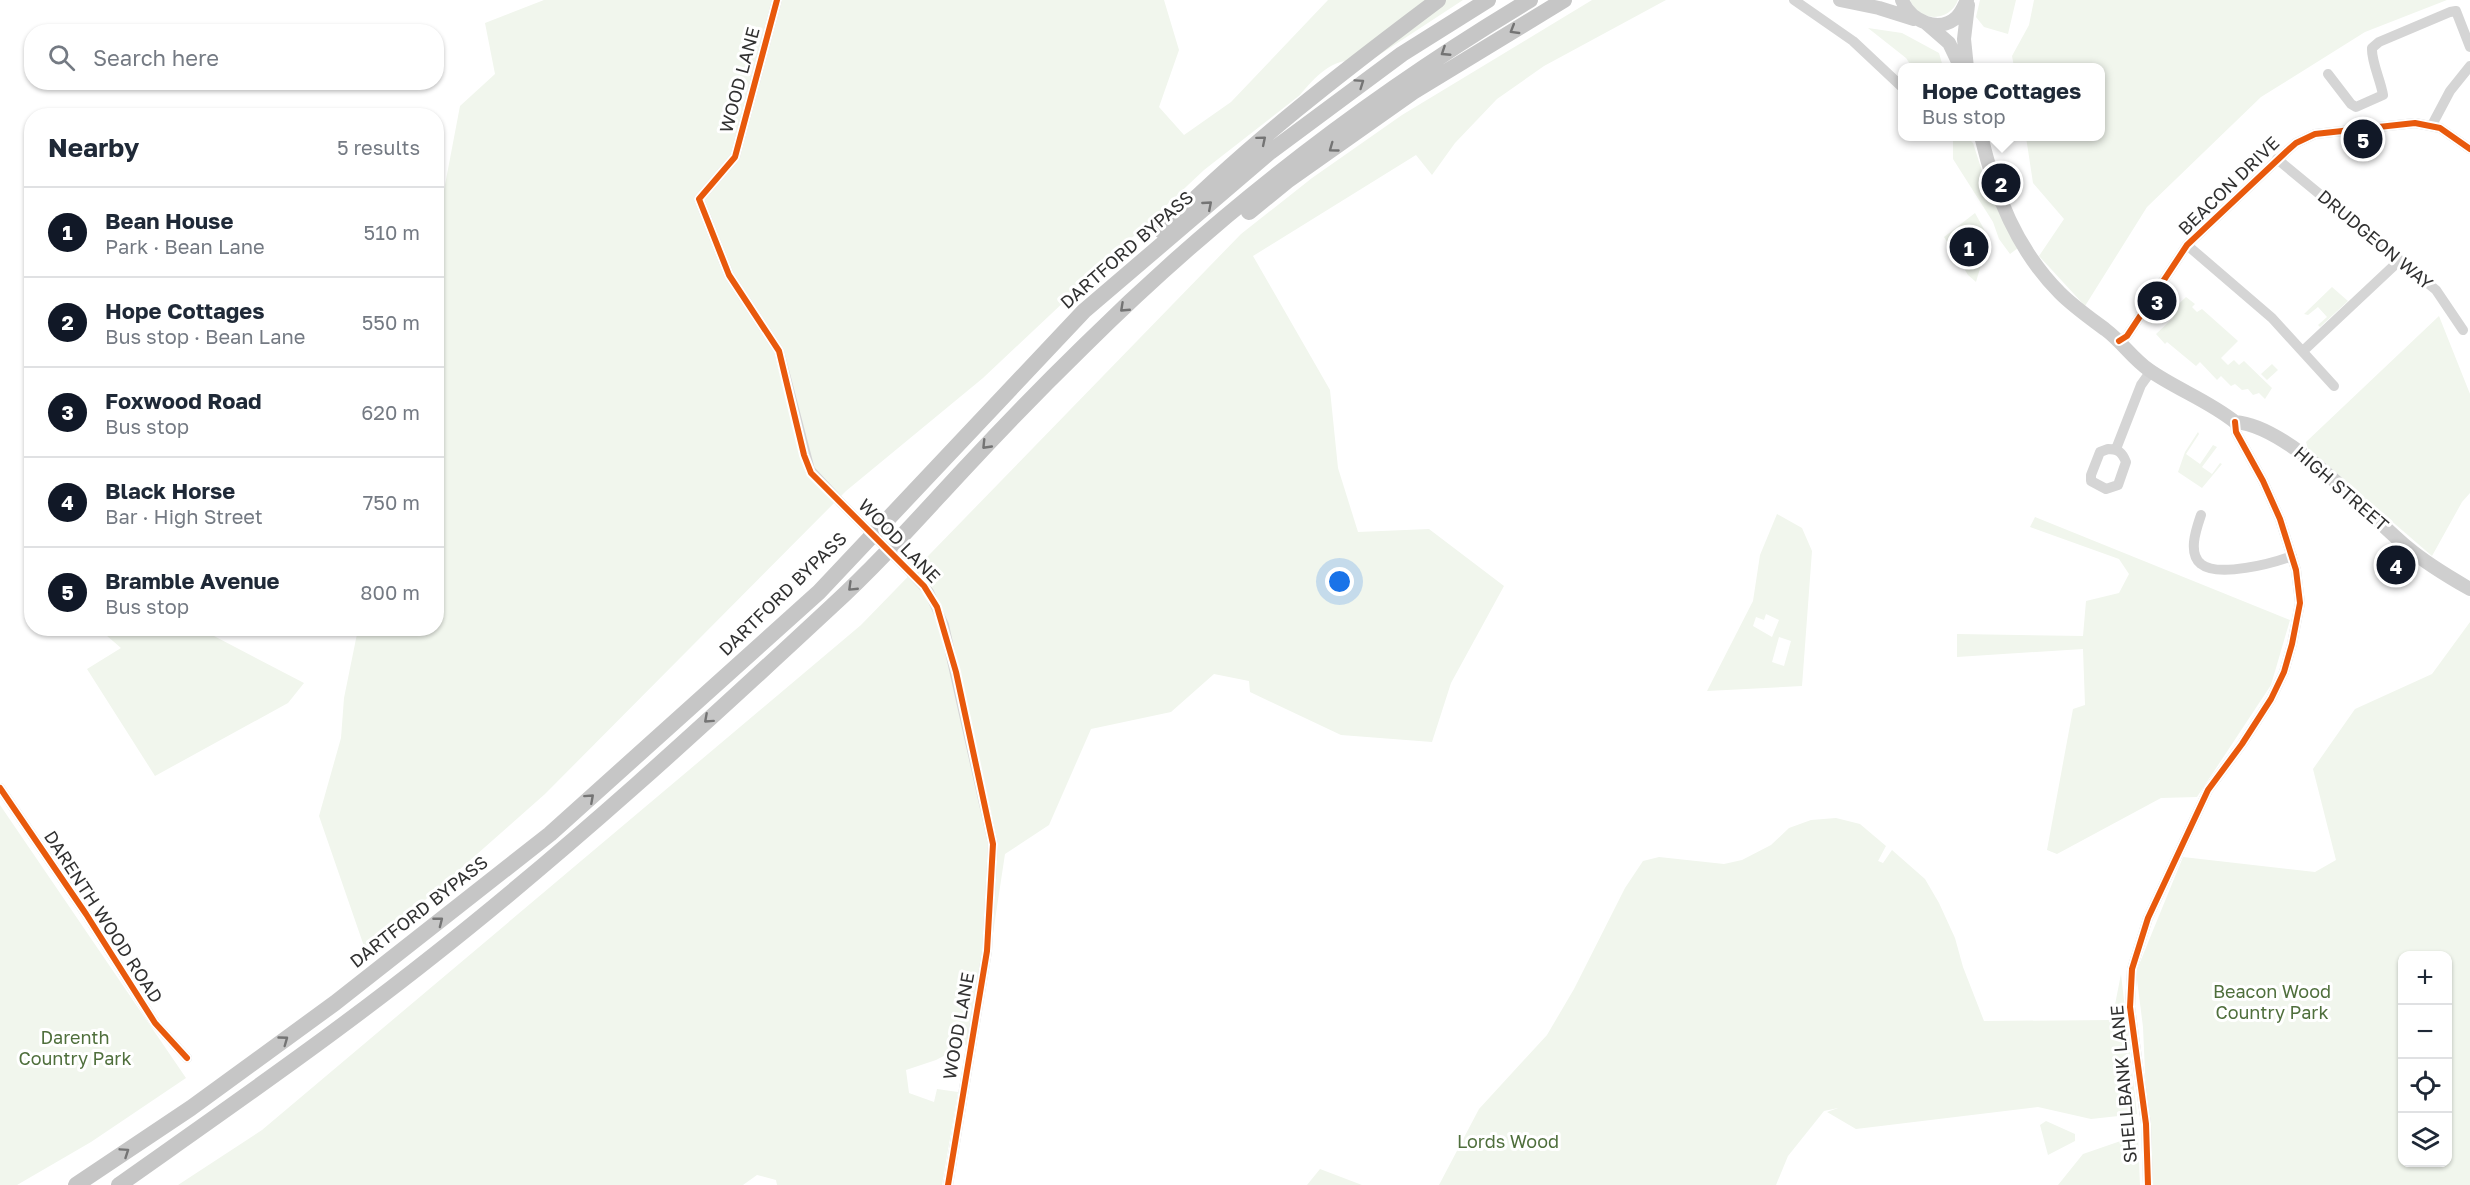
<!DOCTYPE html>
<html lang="en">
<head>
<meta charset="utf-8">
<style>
	body { margin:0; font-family:"Golos Text",sans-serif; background:#f6f6f7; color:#1f2937 }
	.controls { position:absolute; right:18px; bottom:18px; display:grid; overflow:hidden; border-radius:12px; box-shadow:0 2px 4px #0004 }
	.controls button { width:54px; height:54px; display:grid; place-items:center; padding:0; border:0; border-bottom:2px solid #e0e1e3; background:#fff; color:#1f2937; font:30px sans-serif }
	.you { position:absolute; left:1340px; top:582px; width:21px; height:21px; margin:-15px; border:4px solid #fff; border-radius:50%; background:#1a73e8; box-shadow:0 0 0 9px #1a73e833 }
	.badge { display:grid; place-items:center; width:39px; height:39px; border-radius:50%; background:#111827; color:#fff; font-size:20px; font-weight:700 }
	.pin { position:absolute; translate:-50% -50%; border:3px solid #fff; box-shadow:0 2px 6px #0006 }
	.popup { position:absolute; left:1898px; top:63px; width:207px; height:78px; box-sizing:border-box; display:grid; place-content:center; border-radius:12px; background:#fff; filter:drop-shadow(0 2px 4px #0005); font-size:20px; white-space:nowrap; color:#747a83 }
	.popup b { font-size:22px; color:#1f2937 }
	.popup::after { content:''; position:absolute; left:50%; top:100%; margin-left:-12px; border:12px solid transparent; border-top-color:#fff }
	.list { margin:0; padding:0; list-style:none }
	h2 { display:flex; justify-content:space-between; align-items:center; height:78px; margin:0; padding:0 24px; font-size:26px }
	h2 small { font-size:20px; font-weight:400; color:#747a83 }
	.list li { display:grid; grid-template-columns:39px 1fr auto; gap:18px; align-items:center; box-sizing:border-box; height:90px; padding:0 24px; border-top:2px solid #e0e1e3 }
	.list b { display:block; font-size:22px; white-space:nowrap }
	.list p { margin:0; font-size:20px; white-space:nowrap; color:#747a83 }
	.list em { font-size:20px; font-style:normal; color:#747a83 }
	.icon { flex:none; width:33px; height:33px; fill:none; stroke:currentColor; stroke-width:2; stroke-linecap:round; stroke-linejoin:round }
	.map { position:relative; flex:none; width:2470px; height:1185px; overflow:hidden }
	.search { position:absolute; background:#fff; box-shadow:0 2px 4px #0004; left:24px; top:24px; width:420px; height:66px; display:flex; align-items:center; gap:15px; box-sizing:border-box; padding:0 21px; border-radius:24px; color:#747a83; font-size:22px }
	.panel { position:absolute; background:#fff; box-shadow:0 2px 4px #0004; left:24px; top:108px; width:420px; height:528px; border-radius:24px }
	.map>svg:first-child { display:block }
</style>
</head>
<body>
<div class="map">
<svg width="2470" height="1185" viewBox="0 0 2470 1185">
	<rect width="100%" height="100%" fill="#fff"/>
	<path fill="#f1f6ed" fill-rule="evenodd" d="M 544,0 L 1164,0 L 1179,50 L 1159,107 L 1184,135 L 1231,102 L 1328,0 L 1427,0 L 1346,61 C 1327,63 1312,81 1300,95 L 1204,170 L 983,378 L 846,491 L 545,794 L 366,952 L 319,816 L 341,738 L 344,698 L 358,629 L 436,628 L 437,227 L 460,106 L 495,74 L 485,23 Z
		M 1445,0 L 1463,0 L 1376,57 L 1375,55 Z
		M 1592,0 L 1666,0 L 1544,66 L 1497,99 L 1455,143 L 1432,175 L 1416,155 L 1253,256 L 1330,390 L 1338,468 L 1358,532 L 1429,529 L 1504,586 L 1451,683 L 1432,742 L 1341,735 L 1250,692 L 1249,681 L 1214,674 L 1171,712 L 1091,729 L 1049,825 L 1005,854 L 977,1039 L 936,1060 L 906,1070 L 909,1093 L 934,1102 L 937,1089 L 958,1092 L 942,1185 L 777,1185 L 776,1180 L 757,1175 L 743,1185 L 178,1185 L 262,1130 L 861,625 L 1241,234 L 1312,178 L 1402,115 Z
		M 1910,0 L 1958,0 C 1949,23 1919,22 1910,0 Z
		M 1980,0 L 2016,0 L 2008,34 L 1984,27 L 1976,17 Z
		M 2034,0 L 2447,0 L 2365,32 L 2261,97 L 2147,207 L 2085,306 L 2039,256 L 2064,219 L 2033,183 L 2026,137 L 2100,136 L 2100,68 L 2014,67 L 2012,56 L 2029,25 Z
		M 1868,28 L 1902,33 L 1939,53 L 1943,67 L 1912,67 L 1906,58 Z
		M 1960,137 L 1967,137 L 1973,143 L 1982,171 L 2018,248 L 2010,254 L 1999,239 L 1993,222 L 1953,159 L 1953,141 Z
		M 1975,213 L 1989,238 L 1976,282 L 1968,275 L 1944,237 ZM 1977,230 L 1982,241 L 1971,245 L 1966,234 Z
		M 2332,287 L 2348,301 L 2320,327 L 2318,325 L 2327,317 L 2318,307 L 2308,315 L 2304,314 Z
		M 2186,297 L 2195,304 L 2192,307 L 2197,312 L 2202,309 L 2238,341 L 2221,358 L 2228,365 L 2234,360 L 2239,365 L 2244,361 L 2272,388 L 2265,399 L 2259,393 L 2253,395 L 2248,389 L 2242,390 L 2235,384 L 2231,386 L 2221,376 L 2217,380 L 2200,362 L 2196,366 L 2167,342 L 2165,344 L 2156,334 L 2173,318 L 2168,314 Z
		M 2439,316 L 2470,394 L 2470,493 L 2462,502 L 2432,556 L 2308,449 L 2306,442 Z
		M 2272,364 L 2278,370 L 2267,380 L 2261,374 Z
		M 2198,432 L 2199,434 L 2186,454 L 2200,464 L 2213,445 L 2217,447 L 2202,467 L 2212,474 L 2220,463 L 2222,464 L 2202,488 L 2178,472 L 2185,452 Z
		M 1777,514 L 1802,528 L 1812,551 L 1802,686 L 1707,691 L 1753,601 L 1760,555 ZM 1766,614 L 1779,620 L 1772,637 L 1753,626 L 1756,617 L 1764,620 ZM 1779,637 L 1791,641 L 1784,666 L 1772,662 Z
		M 2035,517 L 2290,620 L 2271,685 L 2197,797 L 2161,798 L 2057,854 L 2047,850 L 2073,709 L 2085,705 L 2083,649 L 1957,657 L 1957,634 L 2083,636 L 2086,601 L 2119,593 L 2129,574 L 2119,559 L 2030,527 Z
		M 2470,622 L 2470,1185 L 2150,1185 L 2143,1027 L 2136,972 L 2183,857 L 2315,872 L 2336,860 L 2313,769 L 2355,709 L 2432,674 ZM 2402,956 L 2448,956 L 2448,1162 L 2402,1162 Z
		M 99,629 L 212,629 L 214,636 L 304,683 L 288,703 L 155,776 L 87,669 L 121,648 Z
		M 0,805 L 186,1078 L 91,1142 L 17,1185 L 0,1185 Z
		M 1836,818 L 1860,824 L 1886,846 L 1878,861 L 1883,863 L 1892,850 L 1925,879 L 1939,903 L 1955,938 L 1963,967 L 1984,1021 L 2112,1020 L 2121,974 L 2137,1114 L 2091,1119 L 2038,1107 L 1856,1129 L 1827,1112 L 1838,1108 L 1824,1111 L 1788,1156 L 1776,1185 L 1439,1185 L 1479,1109 L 1547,1035 L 1574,989 L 1625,888 L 1643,861 L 1659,857 L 1724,864 L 1742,860 L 1771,845 L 1789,828 L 1811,820 Z
		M 2046,1121 L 2075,1134 L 2075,1141 L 2048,1155 L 2040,1125 Z
		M 2138,1135 L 2140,1185 L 2058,1185 L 2083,1154 Z
		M 1320,1169 L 1362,1185 L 1307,1185 Z"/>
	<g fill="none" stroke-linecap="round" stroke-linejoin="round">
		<path stroke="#d5d5d5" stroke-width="10" d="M 777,0 L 735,157 L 699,199 L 729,275 L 779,351 L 810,470 L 841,503
			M 1794,0 L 1853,41 L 1902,87
			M 2328,74 L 2351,104 L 2356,107 L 2383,95 C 2381,81 2371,61 2372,48 L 2379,42 L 2450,12 L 2456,11 L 2470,47
			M 2432,125 L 2450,91 L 2470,66
			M 2277,159 L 2436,290 L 2463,330
			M 2187,245 L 2272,318 L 2334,386
			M 2119,341 L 2127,336 L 2187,245 L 2287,151 L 2296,143 L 2315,134 L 2415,123 L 2440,128 L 2470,149
			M 2303,351 L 2400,260
			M 2108,449 C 2118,449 2122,452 2126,462 L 2118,485 L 2106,489 L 2091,481 L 2091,475 L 2100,452 Z
			M 2116,449 L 2141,385 L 2151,371
			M 2201,515 C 2197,527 2187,553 2201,564 C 2218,578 2273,563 2292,556
			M 911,573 L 929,592 L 944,625 L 993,844 L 987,951 L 948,1185
			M 0,788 L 86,914 L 155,1023 L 187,1058
			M 2148,1185 L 2146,1124 L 2130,1007 L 2132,969 L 2148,918 L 2208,790 L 2242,744 L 2271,699 L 2284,672 L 2292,644 L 2300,603 L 2296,570 L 2280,519 L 2263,481 L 2236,432 L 2235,422"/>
		<path stroke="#cfcfcf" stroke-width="14" d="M 1840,0 L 1879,8 L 1914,19
			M 1902,0 C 1910,21 1939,34 1957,17 C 1962,12 1964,6 1967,0
			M 1926,23 L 1949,43 L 1961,68
			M 1967,68 L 1964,39 L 1968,5
			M 1981,136 C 1995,194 2017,250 2060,293 C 2074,307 2090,318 2106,330 C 2122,342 2132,358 2149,370 C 2176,389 2209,401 2235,422 C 2290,426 2366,513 2408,548 C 2427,564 2449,577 2470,589"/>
		<path stroke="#c6c6c6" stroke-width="16" d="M 1249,212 L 1287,181 L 1413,92 L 1564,0
			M 1162,231 C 1246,146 1342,72 1438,0
			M 76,1185 L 191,1108 L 335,1003 L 550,834 L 819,592 L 1084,311 L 1270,152 L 1402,54 L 1488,0
			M 119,1185 C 225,1110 332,1036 434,955 C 572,846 703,726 832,606 C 880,562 923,513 967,466 C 1005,425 1044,385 1084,346 C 1218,213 1368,97 1530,0"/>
		<path stroke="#d5d5d5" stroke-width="10" d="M 841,503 L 911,573"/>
		<defs>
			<path id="cycleway" d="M 777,0 L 735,157 L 699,199 L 729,275 L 779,351 L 804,455 L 811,473 L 924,586 L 937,607 L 956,672 L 993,844 L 987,951 L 948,1185
				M 2119,341 L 2127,336 L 2187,245 L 2287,151 L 2296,143 L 2315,134 L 2415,123 L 2440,128 L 2470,149
				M 0,788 L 86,914 L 155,1023 L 187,1058
				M 2148,1185 L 2146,1124 L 2130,1007 L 2132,969 L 2148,918 L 2208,790 L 2242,744 L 2271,699 L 2284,672 L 2292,644 L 2300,603 L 2296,570 L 2280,519 L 2263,481 L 2236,432 L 2235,422"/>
		</defs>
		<use href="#cycleway" stroke="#fff" stroke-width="10"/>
		<use href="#cycleway" stroke="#e8590c" stroke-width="6"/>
	</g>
	<defs><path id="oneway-chevron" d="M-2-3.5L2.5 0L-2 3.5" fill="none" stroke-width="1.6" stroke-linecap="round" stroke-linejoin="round" transform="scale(1.5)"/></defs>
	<g stroke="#747474">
		<use href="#oneway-chevron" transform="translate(1514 30) rotate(149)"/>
		<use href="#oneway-chevron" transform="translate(1445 52) rotate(147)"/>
		<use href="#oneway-chevron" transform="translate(1360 83) rotate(-35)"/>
		<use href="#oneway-chevron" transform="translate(1262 140) rotate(-40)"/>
		<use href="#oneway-chevron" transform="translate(1333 148) rotate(144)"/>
		<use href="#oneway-chevron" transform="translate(1208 205) rotate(-41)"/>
		<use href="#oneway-chevron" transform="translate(1124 308) rotate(137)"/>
		<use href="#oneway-chevron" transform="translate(986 445) rotate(134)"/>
		<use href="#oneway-chevron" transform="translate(852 587) rotate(136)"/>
		<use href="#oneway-chevron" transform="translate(708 719) rotate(138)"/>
		<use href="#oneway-chevron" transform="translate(590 798) rotate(-42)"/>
		<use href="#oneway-chevron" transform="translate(439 921) rotate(-38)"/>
		<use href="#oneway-chevron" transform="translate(284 1040) rotate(-36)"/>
		<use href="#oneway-chevron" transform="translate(125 1152) rotate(-34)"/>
	</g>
	<g text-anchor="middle" stroke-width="6" stroke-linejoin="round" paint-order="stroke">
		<g font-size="18" fill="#313131" stroke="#fff">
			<text transform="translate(740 80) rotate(-75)" y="6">WOOD LANE</text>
			<text transform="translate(2229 186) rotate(-44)" y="6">BEACON DRIVE</text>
			<text transform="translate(2375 240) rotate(40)" y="6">DRUDGEON WAY</text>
			<text transform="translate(1127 250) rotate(-41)" y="6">DARTFORD BYPASS</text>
			<text transform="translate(2341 489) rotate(41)" y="6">HIGH STREET</text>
			<text transform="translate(899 541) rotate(46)" y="6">WOOD LANE</text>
			<text transform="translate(783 594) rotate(-44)" y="6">DARTFORD BYPASS</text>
			<text transform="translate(419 912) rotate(-38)" y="6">DARTFORD BYPASS</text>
			<text transform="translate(103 917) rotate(57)" y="6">DARENTH WOOD ROAD</text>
			<text transform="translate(959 1026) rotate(-80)" y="6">WOOD LANE</text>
			<text transform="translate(2124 1084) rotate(-95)" y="6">SHELLBANK LANE</text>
		</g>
		<g font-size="18" fill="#4f6f3c" stroke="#fff">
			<text x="2272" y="998">Beacon Wood<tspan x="2272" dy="21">Country Park</tspan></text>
			<text x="75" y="1044">Darenth<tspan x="75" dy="21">Country Park</tspan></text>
			<text x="1508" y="1148">Lords Wood</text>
		</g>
	</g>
</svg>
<div class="controls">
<button>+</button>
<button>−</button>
<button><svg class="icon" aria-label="locate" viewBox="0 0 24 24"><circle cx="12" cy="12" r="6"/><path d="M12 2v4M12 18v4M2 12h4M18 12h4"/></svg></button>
<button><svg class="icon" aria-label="layers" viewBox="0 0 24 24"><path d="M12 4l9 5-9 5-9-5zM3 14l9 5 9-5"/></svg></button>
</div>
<div class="you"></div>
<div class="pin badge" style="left:1969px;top:247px">1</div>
<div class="pin badge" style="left:2001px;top:183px">2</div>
<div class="popup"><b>Hope Cottages</b>Bus stop</div>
<div class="pin badge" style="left:2157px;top:301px">3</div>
<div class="pin badge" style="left:2396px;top:565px">4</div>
<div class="pin badge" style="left:2363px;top:139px">5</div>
<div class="search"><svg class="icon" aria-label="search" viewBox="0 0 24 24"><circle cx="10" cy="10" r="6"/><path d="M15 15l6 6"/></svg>Search here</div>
<section class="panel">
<h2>Nearby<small>5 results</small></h2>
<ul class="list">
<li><span class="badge">1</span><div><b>Bean House</b><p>Park · Bean Lane</p></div><em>510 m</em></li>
<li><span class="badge">2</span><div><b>Hope Cottages</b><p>Bus stop · Bean Lane</p></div><em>550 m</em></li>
<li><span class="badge">3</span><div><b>Foxwood Road</b><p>Bus stop</p></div><em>620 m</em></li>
<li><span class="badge">4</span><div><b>Black Horse</b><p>Bar · High Street</p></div><em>750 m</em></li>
<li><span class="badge">5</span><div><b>Bramble Avenue</b><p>Bus stop</p></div><em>800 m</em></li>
</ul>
</section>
</div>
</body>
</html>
